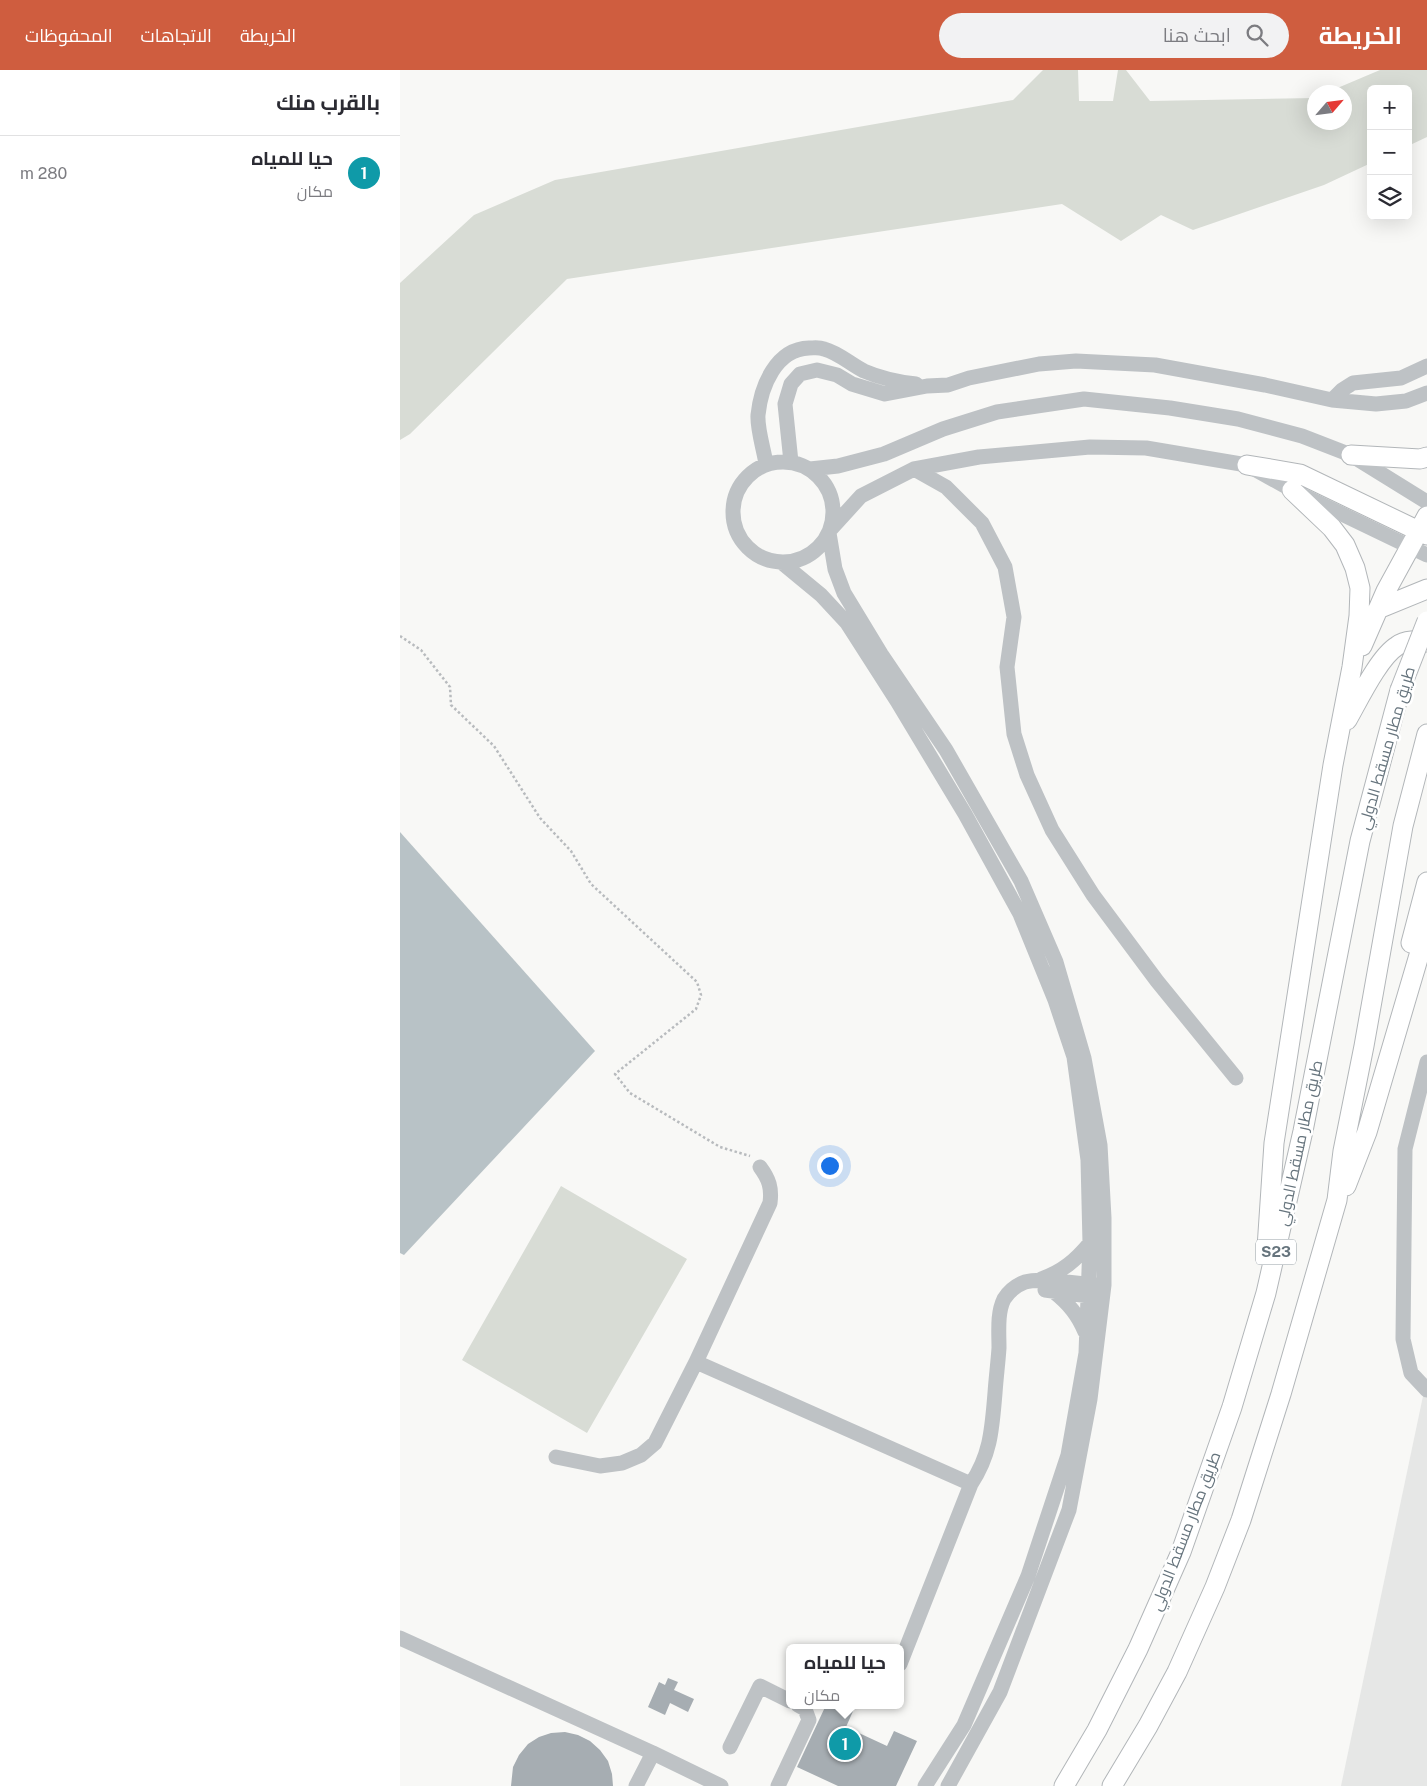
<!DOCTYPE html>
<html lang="ar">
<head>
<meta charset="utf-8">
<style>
	body { margin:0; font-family:"Public Sans",Cairo,sans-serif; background:#f2f2f3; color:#2b2b33; direction:rtl }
	.controls { position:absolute; right:15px; top:15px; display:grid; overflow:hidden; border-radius:8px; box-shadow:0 5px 20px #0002 }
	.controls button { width:45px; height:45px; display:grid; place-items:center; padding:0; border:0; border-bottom:1px solid #e1e1e2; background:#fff; color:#2b2b33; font:25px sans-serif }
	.compass { position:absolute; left:907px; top:15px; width:45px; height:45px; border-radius:50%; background:#fff; box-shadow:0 5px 20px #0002; rotate:62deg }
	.you { position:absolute; left:429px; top:1095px; width:18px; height:18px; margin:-12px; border:4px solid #fff; border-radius:50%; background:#1a73e8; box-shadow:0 0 0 8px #1a73e833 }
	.badge { display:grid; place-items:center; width:32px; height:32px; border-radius:50%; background:#cf5d3f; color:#fff; font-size:16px; font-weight:700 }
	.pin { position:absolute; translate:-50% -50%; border:2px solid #fff; box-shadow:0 1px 5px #0006 }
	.popup { position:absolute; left:386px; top:1574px; width:118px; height:65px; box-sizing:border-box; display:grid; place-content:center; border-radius:8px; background:#fff; filter:drop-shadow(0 1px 4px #0005); font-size:16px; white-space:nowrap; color:#7c7c81 }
	.popup b { font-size:19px; color:#2b2b33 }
	.popup::after { content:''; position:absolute; left:50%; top:100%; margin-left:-10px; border:10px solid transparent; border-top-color:#fff }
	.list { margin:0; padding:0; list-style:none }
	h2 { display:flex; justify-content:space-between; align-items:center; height:65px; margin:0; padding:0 20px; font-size:21px }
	h2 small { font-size:16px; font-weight:400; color:#7c7c81 }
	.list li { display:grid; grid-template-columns:32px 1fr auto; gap:15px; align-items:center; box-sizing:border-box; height:75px; padding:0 20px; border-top:1px solid #e1e1e2 }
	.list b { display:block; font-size:19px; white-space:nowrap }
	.list p { margin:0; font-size:16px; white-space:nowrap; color:#7c7c81 }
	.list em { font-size:16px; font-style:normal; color:#7c7c81 }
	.icon { flex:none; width:28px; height:28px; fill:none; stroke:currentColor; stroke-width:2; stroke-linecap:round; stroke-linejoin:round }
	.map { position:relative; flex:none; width:1027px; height:1716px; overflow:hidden; direction:ltr }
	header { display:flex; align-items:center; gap:30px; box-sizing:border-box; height:70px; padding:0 25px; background:#cf5d3f; color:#fff }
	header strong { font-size:24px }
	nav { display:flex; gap:28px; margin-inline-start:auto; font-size:18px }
	.search { width:350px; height:45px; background:#f2f2f3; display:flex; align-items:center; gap:12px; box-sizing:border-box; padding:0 18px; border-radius:28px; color:#7c7c81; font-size:19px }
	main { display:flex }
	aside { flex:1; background:#fff }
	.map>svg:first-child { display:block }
</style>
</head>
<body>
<header>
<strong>الخريطة</strong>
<div class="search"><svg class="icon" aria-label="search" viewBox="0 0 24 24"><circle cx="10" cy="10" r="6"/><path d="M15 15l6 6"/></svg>ابحث هنا</div>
<nav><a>الخريطة</a><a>الاتجاهات</a><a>المحفوظات</a></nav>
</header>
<main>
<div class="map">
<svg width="1027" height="1716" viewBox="0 0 1027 1716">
	<rect width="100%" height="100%" fill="#f8f8f6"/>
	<path fill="#e6e7e6" d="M 1027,1307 L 1027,1716 L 941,1716 Z"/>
	<path fill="#d8dcd5" d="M 643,0 L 678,0 L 679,31 L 713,31 L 718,0 L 726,0 L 750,31 L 914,28 L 914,52 L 944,52 L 944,22 L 928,22 L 980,0 L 1027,0 L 1027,67 L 1008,76 L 1008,19 L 971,19 L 971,93 L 924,115 L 793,160 L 761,145 L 721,171 L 662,134 L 167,209 L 10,364 L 0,370 L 0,213 L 74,145 L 155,110 L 613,30 Z
		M 161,1116 L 287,1189 L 187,1363 L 62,1290 Z"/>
	<path fill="#b8c2c6" d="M 0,762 L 195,981 L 4,1185 L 0,1183 Z"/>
	<path fill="#a6adb2" d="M 268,1608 L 278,1612 L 274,1620 L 294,1629 L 288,1642 L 270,1633 L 265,1645 L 248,1637 L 259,1612 L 265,1615 Z
		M 426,1635 L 447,1635 L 454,1639 L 446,1657 L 487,1676 L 494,1661 L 517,1671 L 496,1716 L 438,1716 L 397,1697 Z
		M 165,1662 L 178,1665 L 190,1671 L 200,1680 L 208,1691 L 212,1704 L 213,1716 L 111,1716 L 113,1697 L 119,1685 L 128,1674 L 139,1667 L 151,1663 Z"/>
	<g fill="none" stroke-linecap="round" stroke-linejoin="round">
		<defs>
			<path id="major" d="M 951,385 L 1020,389 L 1027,387
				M 847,395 L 900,404 L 1027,465
				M 978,539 L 1027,519
				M 962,576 L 986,521 L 1027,446
				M 947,650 C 958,631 979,587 997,576 C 1005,570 1018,570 1027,572
				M 1011,873 L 1027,812
				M 946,1116 L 967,1062 L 1027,858
				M 867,1178 L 874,1073 L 933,695 L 952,597 L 959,546 L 960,518 L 955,498 L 945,475 L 932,458 L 892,420
				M 664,1716 L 697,1660 L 738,1579 L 781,1482 L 832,1337 L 866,1223 L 903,1061 L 960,771 L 1000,620
				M 712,1716 L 748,1656 L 777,1602 L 815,1517 L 841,1450 L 881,1324 L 937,1130 L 943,1081 L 964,976 L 1003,756 L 1027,664"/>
		</defs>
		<use href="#major" stroke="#b2b6b9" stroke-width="21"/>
		<path stroke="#b8bbbe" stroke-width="2.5" stroke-dasharray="2.5 2.5" stroke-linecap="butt" d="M 0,566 L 21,580 L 50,617 L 51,635 L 94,676 L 140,748 L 171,781 L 191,814 L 297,912 L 301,925 L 296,939 L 215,1004 L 230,1023 L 320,1077 L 350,1086"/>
		<path stroke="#bec2c5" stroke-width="15" d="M 932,330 L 942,320 L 953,313 L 1001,308 L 1027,296
			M333 442a50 50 0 1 1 100 0a50 50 0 1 1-100 0Z
			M 391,392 L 385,334 L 391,314 L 400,304 L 417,300 L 437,305 L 452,314 L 485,324 L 527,316 L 548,315 L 569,308 L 639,294 L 676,291 L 755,295 L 865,315 L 932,330 L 976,334 L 1006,331 L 1027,323
			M 366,394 C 364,380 357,359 358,345 C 361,316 376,279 409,278 C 414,278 419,277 424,279 C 439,283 450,294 464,301 C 480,308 499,312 516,314
			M 410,399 L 438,396 L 484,384 L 543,359 L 597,342 L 684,329 L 770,338 L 838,349 L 902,366 L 951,385 L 1027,432
			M 514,399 L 546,417 L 582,453 L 605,497 L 614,547 L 607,597 L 614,664 L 627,705 L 652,760 L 693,825 L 757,911 L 836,1008
			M 431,459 L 461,426 L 514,399 L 579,387 L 690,377 L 746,378 L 847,395 L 892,420 L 1027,485
			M 429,463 L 435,499 L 444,523 L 481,584 L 546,680 L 621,811 L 656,892 L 684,988 L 700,1075 L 704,1148 L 704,1215 L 690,1329 L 669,1440 L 600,1622 L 548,1716
			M 381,492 L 421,525 L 447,553 L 497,631 L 565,744 L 620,844 L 655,930 L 674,987 L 688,1090 L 690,1173 L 686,1283 L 668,1385 L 628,1506 L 564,1655 L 525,1716
			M 1027,992 L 1005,1079 L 1003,1269 L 1011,1303 L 1027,1320
			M 641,1209 C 662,1202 676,1190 690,1173
			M 645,1220 L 696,1227
			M 654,1222 C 669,1234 678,1245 685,1262
			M 296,1292 L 370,1133 C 372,1118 369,1109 360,1097
			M 156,1387 L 200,1396 L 222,1393 L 241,1385 L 255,1373 L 296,1292 L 571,1414
			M 0,1568 L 253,1683 L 321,1716
			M 500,1594 L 571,1414 C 591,1384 592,1358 595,1323 C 596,1308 598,1293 599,1278 C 599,1262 597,1243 604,1229 C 609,1221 617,1215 625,1212 C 642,1207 679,1214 697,1215
			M 330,1677 L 360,1616 L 390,1631
			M 236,1716 L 253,1683
			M 378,1716 L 409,1650 L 405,1639 L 398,1635"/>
		<use href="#major" stroke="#fff" stroke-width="19"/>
		<defs>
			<path id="major-bridge" d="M 1000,620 L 1027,551"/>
		</defs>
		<use href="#major-bridge" stroke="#b2b6b9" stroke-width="21" stroke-linecap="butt"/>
		<use href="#major-bridge" stroke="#fff" stroke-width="19"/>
	</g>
	<g text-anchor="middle" stroke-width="5" stroke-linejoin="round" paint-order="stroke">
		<rect fill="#fff" stroke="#949ea4" stroke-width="1" x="856" y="1169.5" width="40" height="25" rx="4"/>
		<g font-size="15" font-weight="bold" fill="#66747d">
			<text x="876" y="1187">S23</text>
		</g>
		<g font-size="16" fill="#66747d" stroke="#fff">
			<text transform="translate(986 678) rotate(-74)" y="6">طريق مطار مسقط الدولي</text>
			<text transform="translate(899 1073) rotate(-78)" y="6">طريق مطار مسقط الدولي</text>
			<text transform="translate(785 1461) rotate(-69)" y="6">طريق مطار مسقط الدولي</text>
		</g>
	</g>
</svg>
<div class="controls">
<button>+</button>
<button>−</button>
<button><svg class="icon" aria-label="layers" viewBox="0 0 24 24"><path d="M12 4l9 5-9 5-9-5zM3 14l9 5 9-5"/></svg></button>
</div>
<svg class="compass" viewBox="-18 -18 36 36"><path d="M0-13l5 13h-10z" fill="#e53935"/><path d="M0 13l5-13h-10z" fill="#7c7c81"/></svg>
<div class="you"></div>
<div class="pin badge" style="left:445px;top:1674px;background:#0f9aa8">1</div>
<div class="popup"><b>حيا للمياه</b>مكان</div>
</div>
<aside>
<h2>بالقرب منك<small></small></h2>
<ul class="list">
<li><span class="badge" style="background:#0f9aa8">1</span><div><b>حيا للمياه</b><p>مكان</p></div><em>280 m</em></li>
</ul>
</aside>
</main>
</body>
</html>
